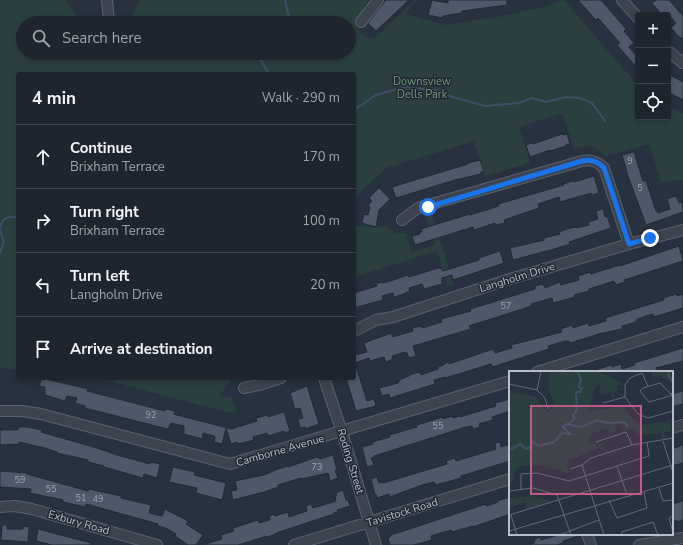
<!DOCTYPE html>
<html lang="en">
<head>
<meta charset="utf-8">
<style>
	body { margin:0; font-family:"Nunito Sans",sans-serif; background:#262d37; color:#f1f3f6 }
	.controls { position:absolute; right:12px; top:12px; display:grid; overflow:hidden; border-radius:4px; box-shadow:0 2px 6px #0003 }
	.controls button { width:36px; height:36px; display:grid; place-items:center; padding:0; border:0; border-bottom:1px solid #3c424b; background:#1e252f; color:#f1f3f6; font:20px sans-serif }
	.stop { position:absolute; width:12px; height:12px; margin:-9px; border:3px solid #1a73e8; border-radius:50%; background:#fff }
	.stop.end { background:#1a73e8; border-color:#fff; box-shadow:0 1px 4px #0008 }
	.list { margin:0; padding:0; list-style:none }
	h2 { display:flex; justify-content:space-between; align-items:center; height:52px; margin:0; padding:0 16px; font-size:17px }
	h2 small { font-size:13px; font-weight:400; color:#a1a5aa }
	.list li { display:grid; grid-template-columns:26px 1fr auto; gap:12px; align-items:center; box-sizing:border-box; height:64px; padding:0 16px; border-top:1px solid #3c424b }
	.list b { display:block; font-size:15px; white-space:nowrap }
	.list p { margin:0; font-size:13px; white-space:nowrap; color:#a1a5aa }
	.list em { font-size:13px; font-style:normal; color:#a1a5aa }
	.icon { flex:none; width:22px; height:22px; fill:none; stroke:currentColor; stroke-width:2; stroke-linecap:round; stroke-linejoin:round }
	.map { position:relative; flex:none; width:683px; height:545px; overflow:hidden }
	.search { position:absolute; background:#1e252f; box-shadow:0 2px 6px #0003; left:16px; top:16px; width:340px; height:44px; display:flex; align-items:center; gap:10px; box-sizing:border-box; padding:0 14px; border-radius:22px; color:#a1a5aa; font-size:15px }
	.panel { position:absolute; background:#1e252f; box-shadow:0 2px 6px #0003; left:16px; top:72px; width:340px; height:308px; border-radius:4px }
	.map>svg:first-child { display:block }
</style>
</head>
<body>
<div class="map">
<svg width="683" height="545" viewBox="0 0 683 545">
	<rect width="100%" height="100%" fill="#28313f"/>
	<path fill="#2b3f41" d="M 0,0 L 66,0 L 75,14 L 88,23 L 23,23 L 23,53 L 349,53 L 349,23 L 128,23 L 140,0 L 368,0 L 356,29 L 369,39 L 376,37 L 415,0 L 417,0 L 405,14 L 446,25 L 492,18 L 544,7 L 564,0 L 638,86 L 638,117 L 668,117 L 668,107 L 683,113 L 683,180 L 661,182 L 649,144 L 606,156 C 593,146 592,143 574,149 L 563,113 L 519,127 L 530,163 L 485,176 L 474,141 L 386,168 L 354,198 L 354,74 L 18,74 L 18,370 L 0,368 Z
		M 432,214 L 454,285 L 448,287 L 437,251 L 354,277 L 354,226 L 388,227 L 396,233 L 406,233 L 412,252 L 435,245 L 426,216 Z
		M 98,378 L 233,378 L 219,396 L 232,397 L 237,412 L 230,413 Z"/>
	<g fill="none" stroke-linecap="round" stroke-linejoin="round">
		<path stroke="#404e67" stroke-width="2" d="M 285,0 L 289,17 L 287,23
			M 266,53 L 261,60 L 269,74
			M 354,110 L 376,95 L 404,87 L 441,91 L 449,96 L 485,106 L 519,103 L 532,98 L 546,102 L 566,97 L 580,98 L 592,103 L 605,121
			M 0,228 C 3,216 8,217 18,217
			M 0,230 L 4,242 L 0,253"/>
	</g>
	<path fill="#4e5868" stroke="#232a36" d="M 386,0 L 409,0 L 376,31 L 368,23 Z
		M 432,0 L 448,3 L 448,0 L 507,0 L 507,5 L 462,11 L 462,13 L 443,16 L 442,18 L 428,15 Z
		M 578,0 L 601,0 L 626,29 L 624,31 L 634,43 L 629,47 L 636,55 L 638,53 L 638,69 L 617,45 L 620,43 L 598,18 L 596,20 Z
		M 656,0 L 669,0 L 683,16 L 683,39 L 677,35 L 671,28 L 676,23 L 669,15 L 660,15 L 658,12 L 659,11 L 652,3 Z
		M 668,74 L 683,82 L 683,100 L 668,92 Z
		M 562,134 L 563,135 L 567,134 L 570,144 L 565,145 L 566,146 L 550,151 L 550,150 L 530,157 L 526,145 L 532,143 L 533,144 Z
		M 634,152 L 643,181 L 646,181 L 656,211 L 657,211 L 658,213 L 670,209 L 667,199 L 676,196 L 679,203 L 682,202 L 683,212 L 646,225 L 628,176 L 622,155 Z
		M 480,160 L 484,171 L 481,172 L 481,174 L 455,180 L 396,198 L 392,187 L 468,164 L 468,163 Z
		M 594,176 L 599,193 L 592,195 L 591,193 L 560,202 L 559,197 L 538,204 L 539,208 L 504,220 L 505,223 L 495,225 L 495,223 L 474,230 L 473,227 L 415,245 L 412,236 L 420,234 L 419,232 L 422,232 L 421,229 L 470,214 L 470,215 L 499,206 L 498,204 L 564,185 L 563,184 L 573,181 L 574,182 Z
		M 379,188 L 390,199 L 379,210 L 376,227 L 362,223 L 364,214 L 368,215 L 370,207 L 368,205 L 372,201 L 369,198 Z
		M 603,209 L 605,217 L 607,216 L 611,228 L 569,242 L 570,244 L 554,249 L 513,260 L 510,248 L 544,240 L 544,238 L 560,234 L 559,232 L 567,229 L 575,227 L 576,228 L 589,225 L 588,222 L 598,219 L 596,211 Z
		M 679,246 L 683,261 L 624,280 L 625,282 L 616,285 L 614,281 L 589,289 L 589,291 L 574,295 L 575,297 L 553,303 L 552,298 L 531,304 L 532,306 L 469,326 L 471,329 L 413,346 L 416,356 L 409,358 L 407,353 L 405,352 L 392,356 L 393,359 L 386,362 L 384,357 L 370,361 L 369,358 L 355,363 L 367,401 L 374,399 L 376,406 L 356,411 L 346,378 L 354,378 L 354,358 L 356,357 L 355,355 L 367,352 L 364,343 L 391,333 L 393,337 L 413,331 L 412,328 L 422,326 L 422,328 L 442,322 L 441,319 L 471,311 L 470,309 L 532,290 L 535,289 L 535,286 L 543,284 L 545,288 L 560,282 L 561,285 L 579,280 L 578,276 L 590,272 L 591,274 L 620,265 L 620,266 Z
		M 500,251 L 504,263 L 453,280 L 452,275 L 442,278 L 442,284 L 424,289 L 422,284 L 409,288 L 410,291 L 401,295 L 394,297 L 393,293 L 382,296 L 383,300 L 354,308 L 354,293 L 377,286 L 376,284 L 382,282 L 382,283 L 387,282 L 408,275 L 409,277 L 438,268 L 441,268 L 443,271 L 479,260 L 479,258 Z
		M 677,294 L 677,296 L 683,294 L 683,308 L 654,317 L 653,314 L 637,319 L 637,321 L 633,323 L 622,326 L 622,329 L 599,334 L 570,343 L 569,341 L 565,341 L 548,346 L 549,349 L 492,367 L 491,364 L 445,378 L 445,377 L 434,380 L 435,384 L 390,398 L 389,394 L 382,396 L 379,388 L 398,383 L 401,379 L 409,376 L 409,375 L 419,372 L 421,375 L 438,369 L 438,367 L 444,365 L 444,364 L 449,362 L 449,364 L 493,349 L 495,353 L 512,348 L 511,345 L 562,332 L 561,329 L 572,325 L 573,328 L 588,323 L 589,326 L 606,321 L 605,318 L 664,300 L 663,298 Z
		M 683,348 L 683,361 L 656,368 L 657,372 L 592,372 L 592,371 L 611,365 L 612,367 L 621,364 L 622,369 L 635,365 L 634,363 Z
		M 42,378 L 88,389 L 87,391 L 165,411 L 166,409 L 175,411 L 174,414 L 177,415 L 231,429 L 257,421 L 256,418 L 267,415 L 268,417 L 284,412 L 290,431 L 285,433 L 284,431 L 268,436 L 267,433 L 253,437 L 254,440 L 238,444 L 237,442 L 231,444 L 226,428 L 222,444 L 214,442 L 215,437 L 214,436 L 203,433 L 202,439 L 184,434 L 184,426 L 171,423 L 168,429 L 85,408 L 85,406 L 75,403 L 77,398 L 67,396 L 65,401 L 45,395 L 45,387 L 39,386 Z
		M 307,386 L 319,424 L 305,429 L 305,427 L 300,428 L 298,419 L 303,418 L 300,408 L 295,409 L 290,393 Z
		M 683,391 L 683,404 L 672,407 L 672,394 Z
		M 510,399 L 510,411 L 492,417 L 493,420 L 479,424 L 480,427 L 473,429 L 472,426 L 466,427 L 374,456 L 375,457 L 371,458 L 374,465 L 367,467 L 362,447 L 373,444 L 372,442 L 390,437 L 389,435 L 417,427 L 417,425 L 443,417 L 443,419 L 452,416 L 453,418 L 460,416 L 460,417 L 496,406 L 495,403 Z
		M 18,427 L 28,427 L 42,430 L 41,432 L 100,449 L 117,455 L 150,464 L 151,462 L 160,464 L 157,478 L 144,474 L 143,478 L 104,467 L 104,466 L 88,462 L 88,460 L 57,453 L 57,452 L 45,448 L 19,442 L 20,444 L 0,445 L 0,430 L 18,430 Z
		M 500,442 L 501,447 L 510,444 L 510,461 L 461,476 L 461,478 L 436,485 L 434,482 L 422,485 L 390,497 L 389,494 L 377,498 L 376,494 L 375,495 L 371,479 L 377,477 L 379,483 L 382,482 L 383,483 L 447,464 L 446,461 L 455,458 L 456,461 L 496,449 L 495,443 Z
		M 683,445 L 683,463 L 672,466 L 672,449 Z
		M 333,455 L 337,470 L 335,470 L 338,478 L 330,481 L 328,473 L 301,479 L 301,478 L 278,485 L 278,487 L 264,492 L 233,500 L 231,491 L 237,490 L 235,481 L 264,475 L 278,469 L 288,466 L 288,467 L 317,457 L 320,459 Z
		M 173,467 L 195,472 L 194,475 L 226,483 L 222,500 L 196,493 L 197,488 L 169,482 Z
		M 0,471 L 27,473 L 27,474 L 88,491 L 89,489 L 121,496 L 121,498 L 151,505 L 149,513 L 162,516 L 165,509 L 188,521 L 186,524 L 203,535 L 196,545 L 188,545 L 175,536 L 176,534 L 166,528 L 158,526 L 158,524 L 86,504 L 85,507 L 63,502 L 63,500 L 30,493 L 31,489 L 0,487 Z
		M 343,490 L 346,500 L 348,500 L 350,506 L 337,510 L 338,512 L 333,513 L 334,514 L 276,533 L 276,534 L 267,537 L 267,536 L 238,545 L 206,545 L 206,544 L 222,539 L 221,535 L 234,531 L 233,528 L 258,520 L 259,523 L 270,520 L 269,516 L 274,514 L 275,516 L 288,512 L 289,517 L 307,511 L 306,506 L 311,504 L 313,508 L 336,501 L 335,496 L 337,496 L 336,493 Z
		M 510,497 L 510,514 L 473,527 L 473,526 L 452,532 L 451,530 L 431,536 L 432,540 L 414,545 L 390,545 L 388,538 L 391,536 L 391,535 L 486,504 L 487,506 L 498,502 L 497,501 Z
		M 683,501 L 683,520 L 677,522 L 676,520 L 672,521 L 672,504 Z
		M 2,525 L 7,525 L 7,529 L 23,529 L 23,526 L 29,527 L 28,542 L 1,540 Z
		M 38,529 L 91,543 L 90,545 L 52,545 L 36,541 Z
		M 562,534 L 581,534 L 581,535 L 563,541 L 563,543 L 557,545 L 531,545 L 531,544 L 534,543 L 535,539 L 540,537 L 541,540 Z"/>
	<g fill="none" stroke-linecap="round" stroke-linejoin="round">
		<defs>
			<path id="minor" d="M 107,0 L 109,20
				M 622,0 L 638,18
				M 361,22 L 378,0
				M 668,51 L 683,63
				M 402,220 L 418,208 L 582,161 C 591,159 597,161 604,168 L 629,244
				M 354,331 L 376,320 L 393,317 L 510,279 L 629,244 L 683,230
				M 537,372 L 683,327
				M 324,378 L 342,432 L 376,545
				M 244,388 L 259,385 L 281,378
				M 0,411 L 22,411 L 41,414 L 230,464 L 510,381
				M 672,428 L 683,425
				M 0,507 L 15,506 L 32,509 L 157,545
				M 587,534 L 591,545
				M 294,545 L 510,479
				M 639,545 L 683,538"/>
		</defs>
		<use href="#minor" stroke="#5a616d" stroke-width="12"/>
		<use href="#minor" stroke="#3c434f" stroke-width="10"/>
	</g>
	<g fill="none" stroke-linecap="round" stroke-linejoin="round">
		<path stroke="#1a73e8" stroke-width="5" d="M 428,207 L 582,161 C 591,159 597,161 604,168 L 629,244 L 650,238"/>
	</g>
	<g text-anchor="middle" stroke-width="3" stroke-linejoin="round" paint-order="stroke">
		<g font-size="9" fill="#9ea5b2">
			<text x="630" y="164">9</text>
			<text x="640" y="191">5</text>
			<text x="506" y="309">57</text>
			<text x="151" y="418">92</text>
			<text x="438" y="429">55</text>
			<text x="317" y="470">73</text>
			<text x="20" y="483">59</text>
			<text x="51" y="492">55</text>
			<text x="81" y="501">51</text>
			<text x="98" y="502">49</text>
		</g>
		<g font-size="11" fill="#72987c" stroke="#212834">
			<text x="422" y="85">Downsview<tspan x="422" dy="13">Dells Park</tspan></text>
		</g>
		<g font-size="11" fill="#b9bfca" stroke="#212834">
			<text transform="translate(517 277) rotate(-17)" y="4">Langholm Drive</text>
			<text transform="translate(280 450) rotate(-16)" y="4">Camborne Avenue</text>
			<text transform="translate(351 461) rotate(73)" y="4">Roding Street</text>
			<text transform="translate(402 512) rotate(-17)" y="4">Tavistock Road</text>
			<text transform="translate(79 522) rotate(16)" y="4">Exbury Road</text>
		</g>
	</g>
	<g transform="translate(509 371)">
		<rect width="164" height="164" fill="#28313f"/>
		<path d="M 41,0 L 89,0 L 115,14 L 109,14 L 108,20 L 104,22 L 106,27 L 103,28 L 102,22 L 92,24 L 91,14 L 88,14 L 83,24 L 84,27 L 79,39 L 81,41 L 90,34 L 87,37 L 94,39 L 113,35 L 127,51 L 135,54 L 164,49 L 161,52 L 162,60 L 155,62 L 157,69 L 153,69 L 152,62 L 128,64 L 127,58 L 114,59 L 113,53 L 106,55 L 107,61 L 100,63 L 98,58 L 84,62 L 79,71 L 87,73 L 88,76 L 92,74 L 92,69 L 95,81 L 92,76 L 58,90 L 59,102 L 29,94 L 12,95 L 6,99 L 4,111 L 0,112 L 0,20 L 27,26 L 34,37 L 40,41 L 46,32 L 39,17 ZM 142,0 L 164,0 L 164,12 L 151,4 L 146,5 L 146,11 ZM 22,125 L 43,130 L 19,138 L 16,131 L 0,137 L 0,128 Z" fill="#2b3f41"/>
		<path fill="none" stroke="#404e67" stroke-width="2" d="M 161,0 L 159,4 L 164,11M 57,53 L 73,56 L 87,49 L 100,52 L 115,51 L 119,55M 0,79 L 11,73 L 17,78 L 22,76 L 23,70 L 29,75 L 45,71 L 53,62 L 61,63 L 54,56 L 66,48 L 64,45 L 68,38 L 67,21 L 71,21 L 73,17 L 70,16 L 72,8 L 68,0"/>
		<path fill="none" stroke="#626a77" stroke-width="1" d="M 0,13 L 28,19 L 36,27 L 39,38M 139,15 L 133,2 L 121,7 L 116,14 L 116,26 L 129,43 L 139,47 L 164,40M 28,19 L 32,0M 164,21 L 162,23 L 161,25 L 140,31 L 131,20 L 134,17 L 151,12 L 162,23 L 164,27M 94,32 L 116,26M 154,70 L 164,102M 87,71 L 117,61 L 123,74M 73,94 L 95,164M 108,95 L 118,124M 61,98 L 73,94 L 82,87 L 123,74 L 164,67M 150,117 L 154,130 L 164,129M 12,118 L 12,103 L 28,102 L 60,110 L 140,85 L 138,71M 0,120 L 24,117 L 48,124 L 62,164M 100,129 L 108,147 L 138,137 L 135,121M 0,144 L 164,94M 2,144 L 8,164M 164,145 L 160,147 L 164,162M 0,160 L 164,112M 50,164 L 90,149M 112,164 L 113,161 L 144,151 L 149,164"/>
		<path fill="#be5b87" fill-opacity="0.15" stroke="#be5b87" stroke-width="2" d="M 22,35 L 132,35 L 132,123 L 22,123 Z"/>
		<rect width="164" height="164" fill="none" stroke="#b9bfca" stroke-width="2"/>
	</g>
</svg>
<div class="controls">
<button>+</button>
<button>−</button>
<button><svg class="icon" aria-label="locate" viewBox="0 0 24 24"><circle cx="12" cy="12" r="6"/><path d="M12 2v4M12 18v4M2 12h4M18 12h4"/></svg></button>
</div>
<div class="stop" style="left:428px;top:207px"></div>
<div class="stop end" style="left:650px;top:238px"></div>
<div class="search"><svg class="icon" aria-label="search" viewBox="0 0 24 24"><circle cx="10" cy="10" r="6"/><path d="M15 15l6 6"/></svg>Search here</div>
<section class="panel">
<h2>4 min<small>Walk · 290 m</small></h2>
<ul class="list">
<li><svg class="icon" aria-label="ahead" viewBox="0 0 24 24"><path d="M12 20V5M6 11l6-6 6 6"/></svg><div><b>Continue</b><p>Brixham Terrace</p></div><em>170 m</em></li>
<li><svg class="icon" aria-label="right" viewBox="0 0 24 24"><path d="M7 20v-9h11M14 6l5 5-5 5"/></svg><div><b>Turn right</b><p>Brixham Terrace</p></div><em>100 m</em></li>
<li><svg class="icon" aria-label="left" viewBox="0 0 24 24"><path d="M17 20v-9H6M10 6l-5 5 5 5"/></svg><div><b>Turn left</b><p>Langholm Drive</p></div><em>20 m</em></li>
<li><svg class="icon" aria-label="arrive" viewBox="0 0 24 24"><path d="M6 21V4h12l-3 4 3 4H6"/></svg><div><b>Arrive at destination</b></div></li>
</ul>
</section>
</div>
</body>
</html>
